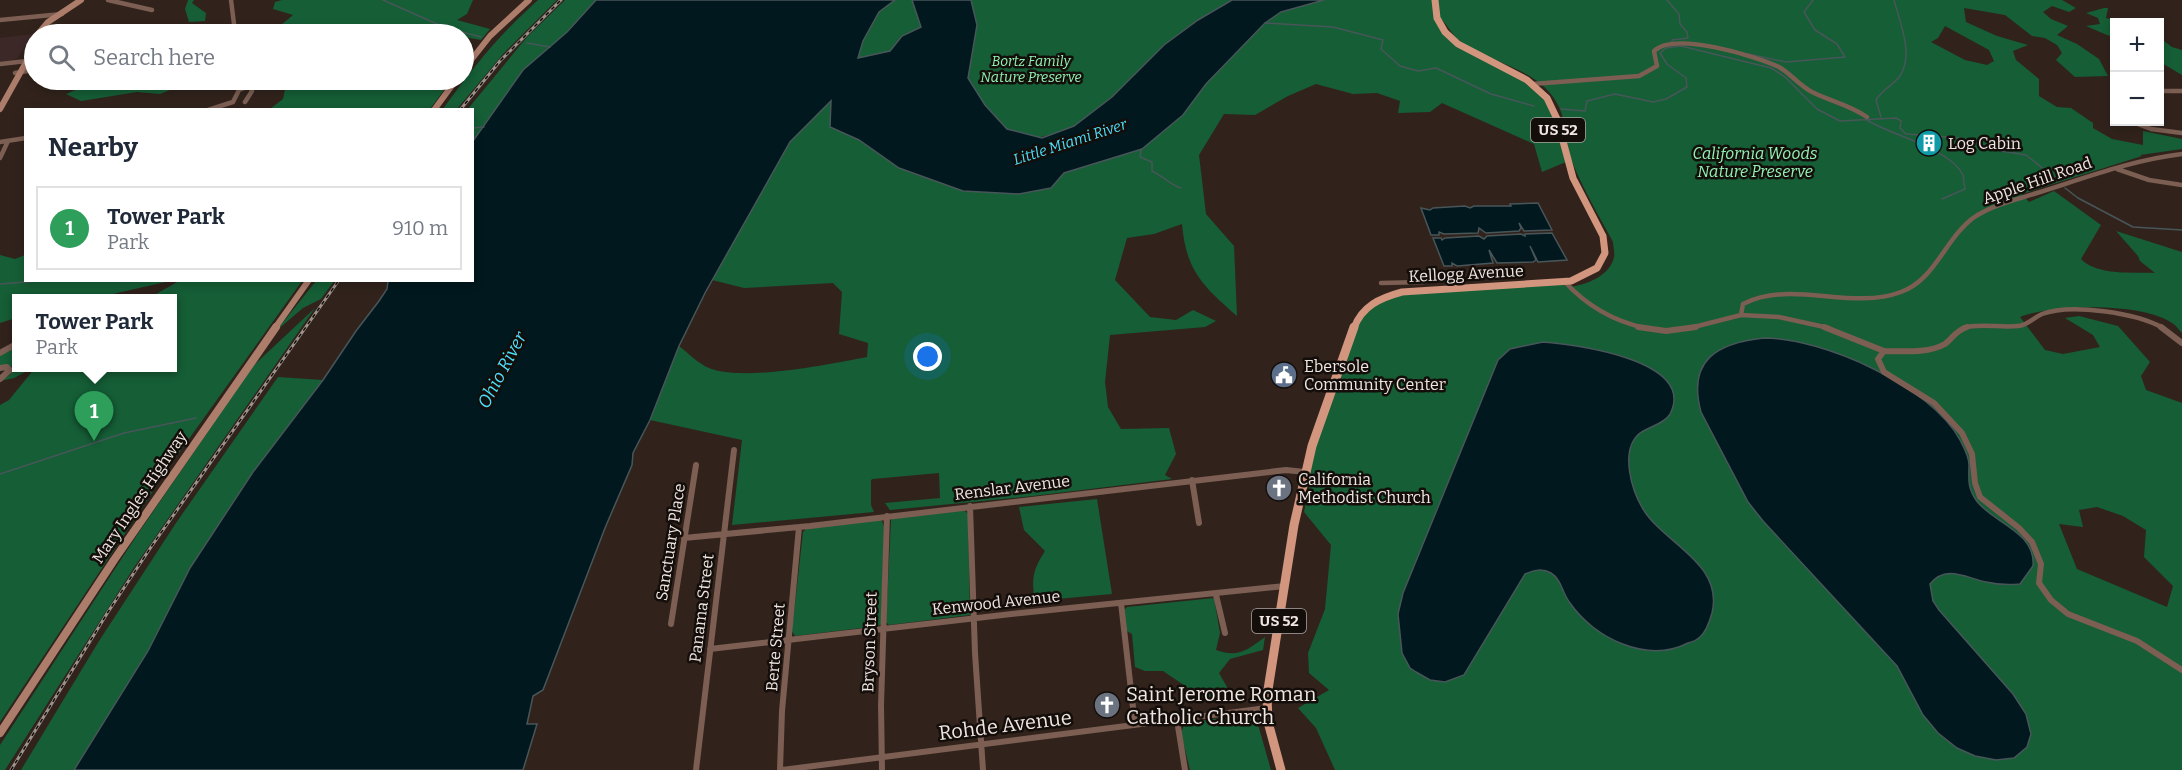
<!DOCTYPE html>
<html lang="en">
<head>
<meta charset="utf-8">
<style>
	body { margin:0; font-family:Bitter,serif; background:#f6f6f7; color:#1f2937 }
	.controls { position:absolute; right:18px; top:18px; display:grid; overflow:hidden; border-radius:0px; box-shadow:0 3px 9px #0003 }
	.controls button { width:54px; height:54px; display:grid; place-items:center; padding:0; border:0; border-bottom:2px solid #e0e1e3; background:#fff; color:#1f2937; font:30px sans-serif }
	.you { position:absolute; left:928px; top:357px; width:21px; height:21px; margin:-15px; border:4px solid #fff; border-radius:50%; background:#1a73e8; box-shadow:0 0 0 9px #1a73e833 }
	.badge { display:grid; place-items:center; width:39px; height:39px; border-radius:50%; background:#0f766e; color:#fff; font-size:20px; font-weight:700 }
	.pin { position:absolute; translate:-50% -50px; filter:drop-shadow(0 2px 3px #0008) }
	.pin::after { content:''; position:absolute; top:32px; width:21px; height:18px; background:inherit; clip-path:polygon(0 0,100% 0,50% 100%) }
	.popup { position:absolute; left:12px; top:294px; width:165px; height:78px; box-sizing:border-box; display:grid; place-content:center; border-radius:0px; background:#fff; filter:drop-shadow(0 2px 4px #0005); font-size:20px; white-space:nowrap; color:#747a83 }
	.popup b { font-size:22px; color:#1f2937 }
	.popup::after { content:''; position:absolute; left:50%; top:100%; margin-left:-12px; border:12px solid transparent; border-top-color:#fff }
	.list { margin:0; padding:0; list-style:none }
	h2 { display:flex; justify-content:space-between; align-items:center; height:78px; margin:0; padding:0 24px; font-size:26px }
	h2 small { font-size:20px; font-weight:400; color:#747a83 }
	.list li { display:grid; grid-template-columns:39px 1fr auto; gap:18px; align-items:center; box-sizing:border-box; height:84px; margin:0 12px 12px; padding:0 12px; border:2px solid #e0e1e3; border-radius:0px }
	.list b { display:block; font-size:22px; white-space:nowrap }
	.list p { margin:0; font-size:20px; white-space:nowrap; color:#747a83 }
	.list em { font-size:20px; font-style:normal; color:#747a83 }
	.icon { flex:none; width:33px; height:33px; fill:none; stroke:currentColor; stroke-width:2; stroke-linecap:round; stroke-linejoin:round }
	.map { position:relative; flex:none; width:2182px; height:770px; overflow:hidden }
	.search { position:absolute; background:#fff; box-shadow:0 3px 9px #0003; left:24px; top:24px; width:450px; height:66px; display:flex; align-items:center; gap:15px; box-sizing:border-box; padding:0 21px; border-radius:33px; color:#747a83; font-size:22px }
	.panel { position:absolute; background:#fff; box-shadow:0 3px 9px #0003; left:24px; top:108px; width:450px; height:174px; border-radius:0px }
	.map>svg:first-child { display:block }
</style>
</head>
<body>
<div class="map">
<svg width="2182" height="770" viewBox="0 0 2182 770">
	<rect width="100%" height="100%" fill="#31231c"/>
	<path fill="#3c2826" d="M 33,34 L 17,59 L 0,62 L 0,38 Z"/>
	<path fill="#155e36" fill-rule="evenodd" d="M 188,0 L 194,0 L 192,3 L 206,13 L 205,21 L 189,22 L 185,9 Z
		M 282,0 L 473,0 L 467,14 L 457,20 L 490,29 L 481,40 L 464,37 L 464,34 L 256,34 L 281,25 L 293,15 L 273,9 L 275,2 Z
		M 538,0 L 557,0 L 504,53 L 457,109 L 443,109 C 474,66 498,36 538,0 Z
		M 565,0 L 596,0 L 567,32 L 523,70 L 473,141 L 472,110 L 467,110 L 527,37 Z
		M 895,0 L 912,0 L 921,27 L 902,36 L 890,51 L 858,58 L 863,41 L 879,12 Z
		M 971,0 L 1232,0 C 1208,14 1183,28 1163,47 C 1135,73 1107,109 1073,127 C 1050,138 1025,139 1001,142 L 941,80 L 977,25 Z
		M 1324,0 L 2062,0 L 2076,8 L 2069,12 L 2052,6 L 2043,12 L 2051,19 L 2068,26 L 2057,35 L 2077,44 L 2099,59 L 2108,76 L 2075,77 L 2056,60 L 2062,53 L 2057,45 L 2045,38 L 2032,36 L 2005,15 L 1964,8 L 1966,22 L 1997,36 L 2028,45 L 2013,51 L 2016,60 L 2039,79 L 2039,96 L 2057,107 L 2071,108 L 2093,123 L 2093,128 L 2112,139 L 2143,145 L 2143,131 L 2182,139 L 2182,149 L 2140,155 L 2142,156 L 2022,194 L 2029,202 L 2054,191 L 2101,225 L 2081,259 C 2097,276 2134,272 2155,273 L 2140,261 L 2138,256 L 2116,231 L 2182,252 L 2182,333 C 2179,330 2176,325 2172,323 C 2143,302 2052,304 2020,317 L 2045,350 L 2063,354 L 2100,347 L 2093,335 L 2065,318 L 2079,316 L 2118,326 L 2150,362 L 2141,376 L 2146,390 L 2182,403 L 2182,770 L 1335,770 L 1316,728 L 1298,708 L 1329,690 L 1309,673 L 1308,653 L 1325,609 L 1331,545 L 1304,512 L 1312,474 L 1305,472 L 1321,420 L 1358,317 L 1378,299 L 1402,292 L 1565,282 L 1569,287 C 1586,285 1610,276 1614,257 C 1615,253 1613,246 1613,242 C 1598,214 1581,186 1570,156 C 1565,140 1566,121 1559,107 C 1542,69 1492,64 1461,42 C 1451,35 1447,22 1437,16 C 1446,58 1523,64 1549,100 C 1560,116 1560,143 1566,162 L 1542,172 L 1534,144 L 1442,103 L 1430,112 L 1398,113 L 1400,101 L 1377,93 L 1353,94 L 1316,84 L 1288,96 L 1255,115 L 1224,114 L 1199,155 L 1206,214 L 1234,246 L 1237,316 C 1203,286 1186,271 1182,224 L 1154,234 L 1127,238 L 1115,280 L 1150,317 L 1176,320 L 1193,310 L 1216,321 L 1205,327 L 1110,335 L 1105,382 L 1108,407 L 1121,429 L 1169,428 L 1176,454 L 1165,475 L 1172,479 L 1033,496 L 890,510 L 885,503 L 940,498 L 939,473 L 873,479 L 871,480 L 871,505 L 874,512 L 732,525 L 742,440 L 650,420 L 679,346 C 688,353 699,364 709,368 C 743,382 830,364 867,357 L 868,343 L 839,334 L 842,292 L 833,283 L 744,288 L 712,280 L 790,142 L 832,100 L 831,127 L 859,140 L 899,168 L 963,191 L 1019,194 L 1051,188 L 1064,173 L 1142,149 L 1183,115 L 1206,84 L 1265,23 L 1281,12 ZM 1945,26 L 1989,50 L 1994,61 L 1987,65 L 1965,60 L 1931,42 L 1938,38 ZM 2097,507 L 2123,516 L 2146,530 L 2144,557 L 2173,586 L 2167,607 L 2077,569 L 2059,524 L 2083,527 L 2079,510 Z
		M 2104,8 L 2108,8 L 2106,18 L 2122,22 L 2114,22 L 2114,38 L 2086,26 L 2100,24 L 2098,18 L 2086,13 Z
		M 75,25 L 88,28 L 171,34 L 66,34 L 70,27 Z
		M 2160,38 L 2172,47 L 2182,50 L 2182,75 L 2160,62 Z
		M 99,80 L 228,80 L 223,83 L 187,83 L 160,94 L 137,92 L 81,101 L 66,94 Z
		M 287,80 L 419,80 L 421,85 L 450,82 L 430,109 L 270,109 L 283,99 Z
		M 0,255 L 15,259 L 25,255 L 26,280 L 170,281 L 95,298 L 16,298 L 16,318 L 0,323 Z
		M 179,281 L 302,281 L 171,464 L 0,722 L 0,405 L 9,400 L 35,368 L 172,368 L 172,298 L 149,298 Z
		M 316,281 L 334,281 L 321,299 L 303,308 L 276,331 Z
		M 315,308 L 135,566 L 5,770 L 0,770 L 0,745 L 137,535 L 253,366 Z
		M 16,346 L 16,368 L 33,368 L 14,378 L 0,381 L 10,375 L 14,368 L 11,366 L 0,366 L 0,354 Z
		M 278,377 L 323,380 L 253,472 L 190,568 L 148,651 L 74,770 L 21,770 L 99,641 L 176,523 Z
		M 1097,499 L 1112,594 L 1035,601 C 1031,578 1033,570 1045,551 L 1024,530 L 1019,507 Z
		M 964,510 L 968,514 L 970,615 L 889,625 L 886,622 L 891,520 L 897,516 Z
		M 879,519 L 882,521 L 884,527 L 881,624 L 878,626 L 795,636 L 792,631 L 803,532 L 806,529 Z
		M 1214,598 L 1220,633 L 1216,650 C 1239,658 1247,650 1265,637 L 1263,650 L 1230,659 L 1219,673 L 1227,687 L 1219,698 L 1203,698 L 1163,671 L 1145,671 L 1135,667 L 1132,634 L 1125,630 L 1124,610 L 1127,607 Z
		M 1255,714 L 1271,770 L 1190,770 L 1181,733 L 1184,725 L 1190,722 Z"/>
	<path fill="#00181e" stroke="#485659" stroke-width="1.5" d="M 596,0 L 895,0 L 879,12 L 863,41 L 858,58 L 890,51 L 902,36 L 921,27 L 912,0 L 971,0 L 977,25 L 968,78 L 985,105 L 1007,129 L 1042,138 L 1074,126 L 1112,97 L 1164,45 L 1198,20 L 1232,0 L 1324,0 L 1281,12 L 1265,23 L 1206,84 L 1183,115 L 1142,149 L 1064,173 L 1051,188 L 1019,194 L 963,191 L 899,168 L 859,140 L 830,127 L 831,101 L 790,142 L 705,293 L 679,346 L 650,420 L 633,453 L 632,465 L 605,528 L 543,690 L 533,696 L 527,724 L 537,724 L 523,770 L 74,770 L 148,651 L 190,568 L 253,472 L 323,380 L 356,331 L 379,301 L 387,289 L 388,281 L 472,280 L 473,141 L 523,70 L 567,32 Z
		M 1538,203 L 1552,230 L 1524,231 L 1519,223 L 1521,228 L 1519,231 L 1486,233 L 1479,228 L 1478,233 L 1444,234 L 1439,232 L 1439,235 L 1431,235 L 1421,208 L 1430,210 L 1433,208 L 1465,206 L 1470,208 L 1474,206 L 1511,206 L 1510,204 Z
		M 1552,233 L 1567,260 L 1538,262 L 1530,246 L 1536,260 L 1533,262 L 1497,263 L 1489,250 L 1493,263 L 1457,266 L 1452,263 L 1452,266 L 1444,266 L 1433,238 L 1441,238 L 1442,240 L 1445,238 L 1479,236 L 1484,239 L 1487,236 L 1521,234 L 1525,236 L 1525,234 Z
		M 1764,338 C 1823,338 1931,386 1960,440 C 1964,448 1969,456 1969,465 C 1969,479 1967,487 1976,500 C 1992,523 2036,531 2033,566 L 2020,584 C 2008,585 1998,585 1986,582 C 1966,578 1946,564 1930,584 L 1933,601 L 1939,610 L 2013,694 L 2026,714 L 2031,734 L 2027,747 L 2014,758 L 1996,760 L 1975,756 L 1957,748 L 1938,733 L 1923,715 L 1897,666 L 1763,521 L 1748,502 L 1701,412 C 1687,360 1717,343 1764,338 Z
		M 1543,342 C 1573,344 1698,360 1670,414 C 1665,423 1649,427 1640,433 C 1619,450 1632,491 1643,509 C 1664,544 1724,563 1712,613 C 1710,620 1706,632 1700,637 C 1697,640 1692,642 1688,643 C 1647,664 1594,638 1570,603 C 1562,593 1562,580 1551,573 C 1542,568 1534,570 1525,574 L 1464,675 L 1445,682 L 1430,680 L 1416,672 L 1410,668 L 1402,653 L 1398,614 L 1403,593 L 1498,360 L 1510,349 Z"/>
	<g fill="none" stroke-linecap="round" stroke-linejoin="round">
		<path stroke="#485659" stroke-width="1.5" d="M 383,0 L 444,27 L 481,37
			M 1667,0 L 1679,14 L 1680,24 L 1687,32 L 1688,38 L 1672,40 L 1672,43
			M 1265,23 L 1333,27 L 1383,40 L 1381,49 L 1400,66 L 1418,71 L 1436,68 L 1491,94 L 1534,106
			M 527,43 L 550,47
			M 1748,54 L 1786,62 L 1845,57 L 1837,44 L 1815,30 L 1804,12 L 1813,0
			M 1561,109 L 1585,111 L 1587,101 L 1615,94 L 1653,102 L 1666,99 L 1687,87 L 1686,78 L 1667,64 L 1660,53 L 1666,48 L 1681,46 L 1771,68 L 1785,77 L 1817,109 L 1840,121 L 1896,118 L 1901,121 L 1900,128 L 1906,134 L 1961,138 L 2001,151 L 2026,155 L 2059,181
			M 1881,117 L 1876,100 C 1882,90 1893,85 1900,76 C 1914,54 1900,23 1894,0
			M 1867,120 C 1892,136 1950,148 1963,175 C 1964,179 1964,185 1965,189 L 1942,199
			M 472,128 L 484,127
			M 1141,150 L 1140,157 L 1152,162 L 1152,171 C 1161,175 1174,187 1181,188
			M 2065,188 L 2078,198 L 2133,227 L 2182,230
			M 0,284 L 50,280
			M 0,474 L 124,433 L 196,418"/>
		<path stroke="#7c5e53" stroke-width="4.5" d="M 108,0 L 152,10
			M 231,0 L 234,24
			M 0,20 L 62,14
			M 0,64 L 27,61
			M 15,73 L 34,70
			M 1532,84 L 1639,76 L 1657,66 L 1654,51 C 1674,31 1756,56 1779,67 C 1791,74 1800,86 1812,92 C 1832,102 1848,104 1867,117
			M 2160,91 L 2182,91
			M 208,110 L 233,102 L 239,90 L 250,86 L 252,91 L 245,102
			M 2132,122 L 2151,129 L 2182,133
			M 0,142 L 26,138
			M 0,158 L 8,141
			M 2117,169 L 2149,180 L 2182,185
			M 1565,282 C 1587,306 1613,321 1645,328
			M 1381,283 L 1424,282
			M 1741,315 L 1779,317 L 1829,328
			M 1690,328 L 1741,315 L 1743,304 C 1792,279 1850,311 1901,292 C 1935,280 1945,239 1973,218 C 1992,205 2015,200 2037,193 C 2085,178 2132,160 2182,154
			M 1963,328 C 1979,323 2000,328 2018,326 C 2028,325 2033,318 2042,314 C 2071,303 2137,313 2163,328"/>
		<path stroke="#7c5e53" stroke-width="6" d="M 1638,327 L 1666,331 L 1696,327
			M 1824,327 L 1884,351
			M 2161,327 L 2182,343
			M 1884,351 L 1878,359 L 1884,372 L 1934,403 L 1962,433 L 1972,454 L 1975,483 L 1980,497 L 2019,528 L 2032,542 L 2041,564 L 2039,583 L 2051,600 L 2068,614 L 2137,641 L 2182,670
			M 1884,351 C 1903,351 1927,354 1945,344 C 1953,338 1955,331 1967,327
			M 0,353 L 16,344
			M 0,368 L 7,367 L 10,370 L 0,379
			M 1192,480 L 1199,523
			M 970,506 L 975,653 L 983,770
			M 684,538 L 810,526 L 1286,470 L 1305,472
			M 1216,595 L 1225,633
			M 1121,603 L 1135,725
			M 671,624 L 696,465
			M 710,649 L 1021,613 L 1285,586
			M 1177,720 L 1185,770
			M 696,770 L 734,450
			M 780,770 L 782,711 L 799,527
			M 782,770 L 1267,708
			M 882,770 L 881,705 L 887,516"/>
		<path stroke="#ad7d6b" stroke-width="6" d="M 38,34 L 48,22 L 81,0
			M 464,69 L 490,36 L 529,0
			M 0,109 L 34,48
			M 434,110 L 456,80
			M 275,328 L 309,280"/>
		<path stroke="#ad7d6b" stroke-width="8" d="M 0,733 L 114,560 L 276,327"/>
		<path stroke="#d2957e" stroke-width="7" d="M 1354,328 C 1362,306 1380,298 1402,292 L 1571,281 L 1597,268 L 1605,253 L 1603,236 L 1573,178 L 1557,119 L 1547,98 L 1527,80 L 1458,44 L 1445,32 L 1437,18 L 1435,0"/>
		<path stroke="#d2957e" stroke-width="9" d="M 1281,770 L 1268,722 L 1267,696 L 1294,525 L 1312,446 L 1354,327"/>
		<defs>
			<path id="rail" d="M 460,110 L 500,61 L 561,0
				M 11,770 L 108,612 L 151,547 L 339,280"/>
		</defs>
		<use href="#rail" stroke="#9e928d" stroke-width="3"/>
		<use href="#rail" stroke="#140e0b" stroke-width="1.5" stroke-dasharray="4" stroke-linecap="butt"/>
	</g>
	<defs>
		<symbol id="building-disc" viewBox="-11 -11 22 22"><circle r="9.5" fill="#0f9aa8" stroke="#140e0b"/><path d="M-4-6H4V6H1V3H-1V6H-4ZM-2.5-4.3h1.7v1.8h-1.7ZM.8-4.3h1.7v1.8H.8ZM-2.5-1h1.7V.8h-1.7ZM.8-1h1.7V.8H.8Z" fill="#fff"/></symbol>
		<symbol id="civic-disc" viewBox="-11 -11 22 22"><circle r="9.5" fill="#5c6f8a" stroke="#140e0b"/><path d="M-.6-6.5H3V-4.5H.6V-3L4-1V1h2V6H-6V1h2V-1L-.6-3ZM-1.2 2.5V6h2.4V2.5Z" fill="#fff"/></symbol>
		<symbol id="church-disc" viewBox="-11 -11 22 22"><circle r="9.5" fill="#6b7280" stroke="#140e0b"/><path d="M-1.2-6h2.4v3.5h3.3v2.4h-3.3V6h-2.4V-.1h-3.3v-2.4h3.3Z" fill="#fff"/></symbol>
	</defs>
	<g fill-rule="evenodd">
		<use href="#building-disc" x="1914" y="128" width="30" height="30"/>
		<use href="#civic-disc" x="1269" y="360" width="30" height="30"/>
		<use href="#church-disc" x="1264" y="473" width="30" height="30"/>
		<use href="#church-disc" x="1092" y="690" width="30" height="30"/>
	</g>
	<g text-anchor="middle" stroke-width="5" stroke-linejoin="round" paint-order="stroke">
		<g font-size="14" font-style="italic" fill="#92f2b3" stroke="#140e0b">
			<text x="1031" y="66">Bortz Family<tspan x="1031" dy="16">Nature Preserve</tspan></text>
		</g>
		<g fill="#140e0b" stroke="#aea5a2" stroke-width="1.5">
			<rect x="1531" y="118" width="54" height="24" rx="4.5"/>
			<rect x="1252" y="609" width="54" height="24" rx="4.5"/>
		</g>
		<g font-size="15" font-weight="bold" fill="#f0e6e2">
			<text x="1558" y="135">US 52</text>
			<text x="1279" y="626">US 52</text>
		</g>
		<g font-size="15" font-style="italic" fill="#4cdef9" stroke="#140e0b">
			<text transform="translate(1070 142) rotate(-18)" y="5">Little Miami River</text>
		</g>
		<g font-size="16" fill="#f0e6e2" stroke="#140e0b" text-anchor="start">
			<text x="1948" y="149">Log Cabin</text>
			<text x="1304" y="372">Ebersole<tspan x="1304" dy="18">Community Center</tspan></text>
			<text x="1298" y="485">California<tspan x="1298" dy="18">Methodist Church</tspan></text>
		</g>
		<g font-size="16" font-style="italic" fill="#92f2b3" stroke="#140e0b">
			<text x="1755" y="159">California Woods<tspan x="1755" dy="18">Nature Preserve</tspan></text>
		</g>
		<g font-size="16" fill="#f0e6e2" stroke="#140e0b">
			<text transform="translate(2037 180) rotate(-19)" y="6">Apple Hill Road</text>
			<text transform="translate(1466 273) rotate(-3)" y="6">Kellogg Avenue</text>
			<text transform="translate(1012 487) rotate(-7)" y="6">Renslar Avenue</text>
			<text transform="translate(139 497) rotate(-56)" y="6">Mary Ingles Highway</text>
			<text transform="translate(670 542) rotate(-81)" y="6">Sanctuary Place</text>
			<text transform="translate(996 602) rotate(-6)" y="6">Kenwood Avenue</text>
			<text transform="translate(701 608) rotate(-83)" y="6">Panama Street</text>
			<text transform="translate(869 642) rotate(-88)" y="6">Bryson Street</text>
			<text transform="translate(775 647) rotate(-85)" y="6">Berte Street</text>
		</g>
		<g font-size="18" font-style="italic" fill="#4cdef9" stroke="#140e0b">
			<text transform="translate(502 370) rotate(-62)" y="6">Ohio River</text>
		</g>
		<g font-size="20" fill="#f0e6e2" stroke="#140e0b" text-anchor="start">
			<text x="1126" y="701">Saint Jerome Roman<tspan x="1126" dy="23">Catholic Church</tspan></text>
		</g>
		<g font-size="20" fill="#f0e6e2" stroke="#140e0b">
			<text transform="translate(1005 725) rotate(-7)" y="7">Rohde Avenue</text>
		</g>
	</g>
</svg>
<div class="controls">
<button>+</button>
<button>−</button>
</div>
<div class="you"></div>
<div class="pin badge" style="left:94px;top:441px;background:#2e9e5b">1</div>
<div class="popup"><b>Tower Park</b>Park</div>
<div class="search"><svg class="icon" aria-label="search" viewBox="0 0 24 24"><circle cx="10" cy="10" r="6"/><path d="M15 15l6 6"/></svg>Search here</div>
<section class="panel">
<h2>Nearby<small></small></h2>
<ul class="list">
<li><span class="badge" style="background:#2e9e5b">1</span><div><b>Tower Park</b><p>Park</p></div><em>910 m</em></li>
</ul>
</section>
</div>
</body>
</html>
